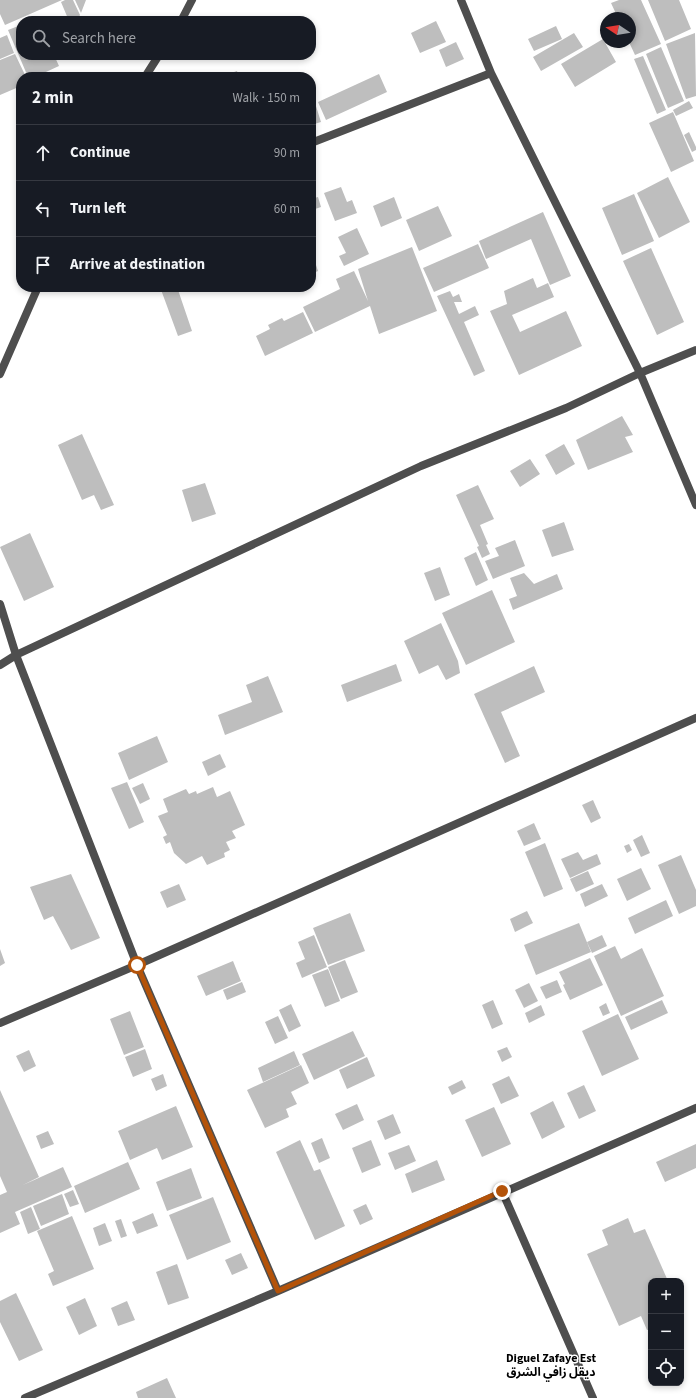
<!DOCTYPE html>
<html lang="en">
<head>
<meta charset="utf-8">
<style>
	body { margin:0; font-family:"Source Sans 3","Noto Sans Arabic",sans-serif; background:#242831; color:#f1f3f6 }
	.controls { position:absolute; right:12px; bottom:12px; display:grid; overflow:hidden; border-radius:8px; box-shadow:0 2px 6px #0003 }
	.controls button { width:36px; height:36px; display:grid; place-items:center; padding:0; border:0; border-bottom:1px solid #363941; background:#171b24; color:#f1f3f6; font:20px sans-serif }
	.compass { position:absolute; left:600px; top:12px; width:36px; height:36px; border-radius:50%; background:#171b24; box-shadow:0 2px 6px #0003; rotate:282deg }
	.stop { position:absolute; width:12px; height:12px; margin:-9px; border:3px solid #b45309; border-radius:50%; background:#fff }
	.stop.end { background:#b45309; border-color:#fff; box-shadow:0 1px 4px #0008 }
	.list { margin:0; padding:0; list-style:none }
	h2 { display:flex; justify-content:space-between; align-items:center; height:52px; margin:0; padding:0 16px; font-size:17px }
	h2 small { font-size:13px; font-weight:400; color:#9ea1a6 }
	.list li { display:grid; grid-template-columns:26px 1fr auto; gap:12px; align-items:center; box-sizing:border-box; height:56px; padding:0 16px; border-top:1px solid #363941 }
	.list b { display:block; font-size:15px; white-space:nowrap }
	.list em { font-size:13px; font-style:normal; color:#9ea1a6 }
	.icon { flex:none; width:22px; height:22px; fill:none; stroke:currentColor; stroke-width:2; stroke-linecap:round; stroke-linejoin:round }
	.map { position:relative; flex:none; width:696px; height:1398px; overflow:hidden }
	.search { position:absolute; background:#171b24; box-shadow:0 2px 6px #0003; left:16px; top:16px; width:300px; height:44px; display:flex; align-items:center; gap:10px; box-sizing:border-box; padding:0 14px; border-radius:16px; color:#9ea1a6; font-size:15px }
	.panel { position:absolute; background:#171b24; box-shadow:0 2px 6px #0003; left:16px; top:72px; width:300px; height:220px; border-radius:16px }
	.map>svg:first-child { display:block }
</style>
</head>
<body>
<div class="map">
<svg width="696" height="1398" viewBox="0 0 696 1398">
	<rect width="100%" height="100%" fill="#fff"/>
	<path fill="#bebebe" d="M 0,0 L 62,0 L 5,25 L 0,14 Z
		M 65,0 L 73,0 L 80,15 L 77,21 L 69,21 L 61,2 Z
		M 75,0 L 86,0 L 81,13 Z
		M 619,0 L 641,0 L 661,44 L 635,55 L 629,42 L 630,18 L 618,18 L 611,3 Z
		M 648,0 L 679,0 L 691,29 L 665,41 Z
		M 37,17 L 39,21 L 29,21 Z
		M 436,21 L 446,42 L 420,53 L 411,33 Z
		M 21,25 L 21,55 L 54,55 L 59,66 L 35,77 L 28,77 L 8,30 Z
		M 556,26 L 562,39 L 534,51 L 528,39 Z
		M 574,33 L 583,47 L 541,71 L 533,57 Z
		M 695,33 L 696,96 L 686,99 L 666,44 Z
		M 7,35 L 14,53 L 0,59 L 0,38 Z
		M 603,39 L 616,62 L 575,87 L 561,64 Z
		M 456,42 L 464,59 L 446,67 L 439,50 Z
		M 661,47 L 684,101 L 668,108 L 646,54 Z
		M 15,54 L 26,77 L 21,77 L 21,86 L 0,95 L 0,60 Z
		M 643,56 L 666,110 L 657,114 L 634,59 Z
		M 237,71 L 239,77 L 219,77 Z
		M 379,74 L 387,92 L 326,120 L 318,102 Z
		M 689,101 L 693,108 L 676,116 L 673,110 Z
		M 315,103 L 321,122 L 311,125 L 311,105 Z
		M 673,112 L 694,161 L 671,172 L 649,123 Z
		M 689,132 L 696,147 L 696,150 L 692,152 L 684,135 Z
		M 668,177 L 690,222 L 659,238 L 637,193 Z
		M 341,187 L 347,202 L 352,200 L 357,213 L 335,221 L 324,193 Z
		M 634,194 L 654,241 L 622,255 L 602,208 Z
		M 318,197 L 321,207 L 312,210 L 311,199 Z
		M 394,197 L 402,218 L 381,227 L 373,206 Z
		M 438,206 L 452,236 L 419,251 L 406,220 Z
		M 543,212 L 571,276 L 550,285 L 531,239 L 486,259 L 479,241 Z
		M 357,228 L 369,254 L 344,266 L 339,256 L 346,253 L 338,237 Z
		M 478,244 L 489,268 L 434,292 L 423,268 Z
		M 412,247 L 437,311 L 379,334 L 370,306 L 315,332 L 303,307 L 340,289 L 336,279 L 354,271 L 368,301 L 358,269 Z
		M 651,248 L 684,322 L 657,335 L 623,261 Z
		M 311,250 L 318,271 L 311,274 Z
		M 533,278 L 537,288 L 548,283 L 554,297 L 512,315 L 520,332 L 566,311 L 582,346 L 519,375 L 490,311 L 507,304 L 504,291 Z
		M 160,287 L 177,287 L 192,331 L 178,336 Z
		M 450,291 L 453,297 L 459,294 L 462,302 L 454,302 L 459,314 L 475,306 L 479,315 L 464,322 L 485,371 L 474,376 L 437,296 Z
		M 303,312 L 313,333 L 265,356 L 256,336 L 270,329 L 268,325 L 282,318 L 284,321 Z
		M 622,416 L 633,435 L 625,437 L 633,452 L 588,470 L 576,440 Z
		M 82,434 L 114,505 L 101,510 L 94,495 L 82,500 L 58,445 Z
		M 564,444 L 575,464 L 556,475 L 545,455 Z
		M 530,459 L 540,474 L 520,487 L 510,471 Z
		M 205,483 L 216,514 L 192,522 L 182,490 Z
		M 478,485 L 494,519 L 480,525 L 488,544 L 486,545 L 490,554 L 482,558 L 477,547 L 479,546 L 456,495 Z
		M 564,522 L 574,550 L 552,557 L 542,530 Z
		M 30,533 L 54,587 L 24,601 L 0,547 Z
		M 515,540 L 525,566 L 493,579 L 485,561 L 499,556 L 495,548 Z
		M 476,552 L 488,580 L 476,586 L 464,558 Z
		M 440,567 L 450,595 L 435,601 L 424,573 Z
		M 524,573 L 534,584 L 557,574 L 563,589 L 513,610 L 509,599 L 517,596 L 510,578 Z
		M 492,590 L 515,642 L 466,665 L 442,613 Z
		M 441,623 L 458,661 L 460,673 L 446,680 L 438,665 L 419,674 L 404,641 Z
		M 396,664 L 402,681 L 347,702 L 341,685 Z
		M 534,666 L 545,692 L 501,712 L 520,756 L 505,763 L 474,694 Z
		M 268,676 L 283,712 L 225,735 L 218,715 L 252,702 L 246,685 Z
		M 157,736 L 168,762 L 129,780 L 118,753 Z
		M 220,754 L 226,767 L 208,776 L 202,762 Z
		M 127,782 L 144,822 L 129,829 L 111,788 Z
		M 143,783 L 150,799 L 140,804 L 132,788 Z
		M 213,787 L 217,797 L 230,791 L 245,825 L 232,831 L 236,838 L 226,842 L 230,850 L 224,853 L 225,857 L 207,865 L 202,856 L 186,864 L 174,853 L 170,842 L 166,844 L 163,837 L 167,835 L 158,816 L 168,812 L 163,799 L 186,789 L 189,794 L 196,791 L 197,794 Z
		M 593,800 L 601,818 L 591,823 L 582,805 Z
		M 534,823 L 541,839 L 524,846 L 517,831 Z
		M 642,835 L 650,853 L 641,857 L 633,840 Z
		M 545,843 L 563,889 L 544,897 L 525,852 Z
		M 629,844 L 632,850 L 627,853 L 624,846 Z
		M 578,852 L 583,860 L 597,854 L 601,864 L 570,878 L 561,859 Z
		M 681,855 L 696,890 L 696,906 L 679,914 L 658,865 Z
		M 641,868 L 651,889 L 627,901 L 617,879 Z
		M 588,871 L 594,884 L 576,892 L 570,879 Z
		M 71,874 L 100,938 L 71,950 L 53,916 L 44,920 L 30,887 Z
		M 179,884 L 186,900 L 167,908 L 160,892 Z
		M 602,884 L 608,896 L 585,907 L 580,894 Z
		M 666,900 L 673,916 L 635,934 L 628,918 Z
		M 527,911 L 533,923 L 515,932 L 510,919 Z
		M 350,913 L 365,951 L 328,965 L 313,928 Z
		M 579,923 L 591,952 L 536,975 L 524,945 Z
		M 314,935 L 327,967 L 302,978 L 296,963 L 305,959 L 298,942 Z
		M 602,935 L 607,946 L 592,953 L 587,942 Z
		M 615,946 L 621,959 L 642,948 L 664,996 L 621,1016 L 594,956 Z
		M 0,949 L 5,963 L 0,966 Z
		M 590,958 L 603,985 L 570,1000 L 563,985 L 565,984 L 559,972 Z
		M 345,960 L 358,992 L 341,999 L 328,967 Z
		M 233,961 L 241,981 L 206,996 L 197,976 Z
		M 328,969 L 340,1001 L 325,1007 L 312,975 Z
		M 557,980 L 562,992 L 546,999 L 540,987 Z
		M 242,982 L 246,992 L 227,1000 L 223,990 Z
		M 529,983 L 538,1001 L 524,1008 L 515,990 Z
		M 493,1000 L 503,1024 L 492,1029 L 482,1005 Z
		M 662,1000 L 668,1013 L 631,1030 L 625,1017 Z
		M 606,1003 L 610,1013 L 603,1016 L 599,1007 Z
		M 291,1004 L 301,1026 L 289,1032 L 279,1010 Z
		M 541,1005 L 545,1015 L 529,1023 L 525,1013 Z
		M 130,1011 L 144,1047 L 124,1055 L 110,1019 Z
		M 618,1014 L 639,1059 L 602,1076 L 582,1031 Z
		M 278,1016 L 288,1038 L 275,1044 L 265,1022 Z
		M 353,1031 L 365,1056 L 314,1080 L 302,1054 Z
		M 507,1047 L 512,1057 L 502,1062 L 497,1051 Z
		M 145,1049 L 152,1069 L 133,1077 L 125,1057 Z
		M 29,1050 L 36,1066 L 24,1072 L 16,1056 Z
		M 294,1051 L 300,1065 L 263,1082 L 258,1068 Z
		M 367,1057 L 375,1076 L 347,1089 L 339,1070 Z
		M 301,1065 L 309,1083 L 291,1092 L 297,1104 L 286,1109 L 289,1117 L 265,1128 L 247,1090 Z
		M 163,1074 L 167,1086 L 156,1091 L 151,1079 Z
		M 509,1076 L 519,1096 L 501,1104 L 492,1084 Z
		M 462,1080 L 466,1088 L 452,1095 L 448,1087 Z
		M 584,1085 L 596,1111 L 579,1119 L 567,1093 Z
		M 0,1090 L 39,1177 L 23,1185 L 63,1167 L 72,1187 L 15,1212 L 20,1224 L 0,1233 L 0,1195 L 7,1192 L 0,1176 Z
		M 553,1101 L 565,1127 L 542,1139 L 530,1113 Z
		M 357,1104 L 364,1120 L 343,1130 L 335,1114 Z
		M 176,1106 L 193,1147 L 162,1160 L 157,1148 L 130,1160 L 118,1131 Z
		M 494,1107 L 511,1144 L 482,1157 L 465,1120 Z
		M 393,1114 L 401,1133 L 385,1140 L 377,1121 Z
		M 48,1131 L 54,1144 L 41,1149 L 36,1136 Z
		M 322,1138 L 330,1158 L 319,1163 L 311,1143 Z
		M 300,1140 L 314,1171 L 320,1169 L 345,1226 L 315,1240 L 276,1152 Z
		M 371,1140 L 381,1165 L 362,1173 L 352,1148 Z
		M 696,1144 L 696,1168 L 665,1182 L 656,1162 Z
		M 409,1145 L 416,1161 L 395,1170 L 388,1153 Z
		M 437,1160 L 445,1180 L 412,1193 L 405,1174 Z
		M 128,1162 L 140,1189 L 85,1213 L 74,1186 Z
		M 191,1168 L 202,1198 L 167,1211 L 156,1182 Z
		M 73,1190 L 79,1204 L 70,1207 L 64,1194 Z
		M 62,1194 L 69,1214 L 41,1226 L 33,1206 Z
		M 213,1197 L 231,1242 L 187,1260 L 169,1215 Z
		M 366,1204 L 373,1219 L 360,1225 L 353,1210 Z
		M 31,1207 L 40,1229 L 28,1234 L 20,1212 Z
		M 153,1213 L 158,1226 L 137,1234 L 132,1222 Z
		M 72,1216 L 94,1269 L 53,1286 L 48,1274 L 54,1271 L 37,1231 Z
		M 628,1218 L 634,1233 L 645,1229 L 668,1281 L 651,1281 L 651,1329 L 647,1330 L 641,1316 L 619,1326 L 587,1254 L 608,1245 L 602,1230 Z
		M 121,1219 L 127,1236 L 121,1238 L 115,1221 Z
		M 105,1223 L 112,1241 L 99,1246 L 93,1228 Z
		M 241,1253 L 248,1268 L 232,1275 L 225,1260 Z
		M 177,1264 L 189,1298 L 168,1305 L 156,1272 Z
		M 16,1293 L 43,1350 L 19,1361 L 0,1322 L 0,1301 Z
		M 85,1298 L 97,1326 L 79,1335 L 66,1307 Z
		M 127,1301 L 135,1320 L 118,1326 L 111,1308 Z
		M 167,1378 L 176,1398 L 138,1398 L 136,1392 Z"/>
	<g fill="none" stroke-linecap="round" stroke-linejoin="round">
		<path stroke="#4e4e4e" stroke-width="8" d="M 461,0 L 491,73 L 640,373 L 696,505
			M 181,21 L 192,0
			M 145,77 L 159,55
			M 311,143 L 491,73
			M 0,374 L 38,287
			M 0,604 L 16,655 L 137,965 L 278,1291
			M 0,665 L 16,655 L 421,466 L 566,408 L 640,373 L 696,350
			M 0,1023 L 137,965 L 696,718
			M 502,1191 L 593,1398
			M 25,1398 L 278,1291 L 696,1108"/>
	</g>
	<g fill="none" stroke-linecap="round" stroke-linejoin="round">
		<path stroke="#b45309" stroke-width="5" d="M 137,965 L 278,1291 L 502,1191"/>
	</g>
	<g text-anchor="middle" stroke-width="3" stroke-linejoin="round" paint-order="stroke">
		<g font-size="12" font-weight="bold" fill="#000" stroke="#fff">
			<text x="551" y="1362">Diguel Zafaye Est<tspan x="551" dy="14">ديقل زافي الشرق</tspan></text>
		</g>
	</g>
</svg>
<div class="controls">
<button>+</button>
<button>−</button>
<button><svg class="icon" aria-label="locate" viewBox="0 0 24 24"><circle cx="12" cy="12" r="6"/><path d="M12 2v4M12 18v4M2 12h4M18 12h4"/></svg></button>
</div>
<svg class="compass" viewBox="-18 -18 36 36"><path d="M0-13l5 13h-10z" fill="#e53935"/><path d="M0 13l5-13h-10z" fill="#9ea1a6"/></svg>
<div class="stop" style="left:137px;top:965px"></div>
<div class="stop end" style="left:502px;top:1191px"></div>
<div class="search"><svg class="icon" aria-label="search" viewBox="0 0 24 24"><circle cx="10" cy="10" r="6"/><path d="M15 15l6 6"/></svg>Search here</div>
<section class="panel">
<h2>2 min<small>Walk · 150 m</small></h2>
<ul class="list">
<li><svg class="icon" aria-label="ahead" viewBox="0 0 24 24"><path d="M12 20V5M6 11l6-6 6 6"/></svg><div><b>Continue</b></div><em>90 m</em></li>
<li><svg class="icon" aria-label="left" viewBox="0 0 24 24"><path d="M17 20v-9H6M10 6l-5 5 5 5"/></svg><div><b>Turn left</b></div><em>60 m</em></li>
<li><svg class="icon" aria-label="arrive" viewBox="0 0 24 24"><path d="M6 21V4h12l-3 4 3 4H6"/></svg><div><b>Arrive at destination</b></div></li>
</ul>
</section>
</div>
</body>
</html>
